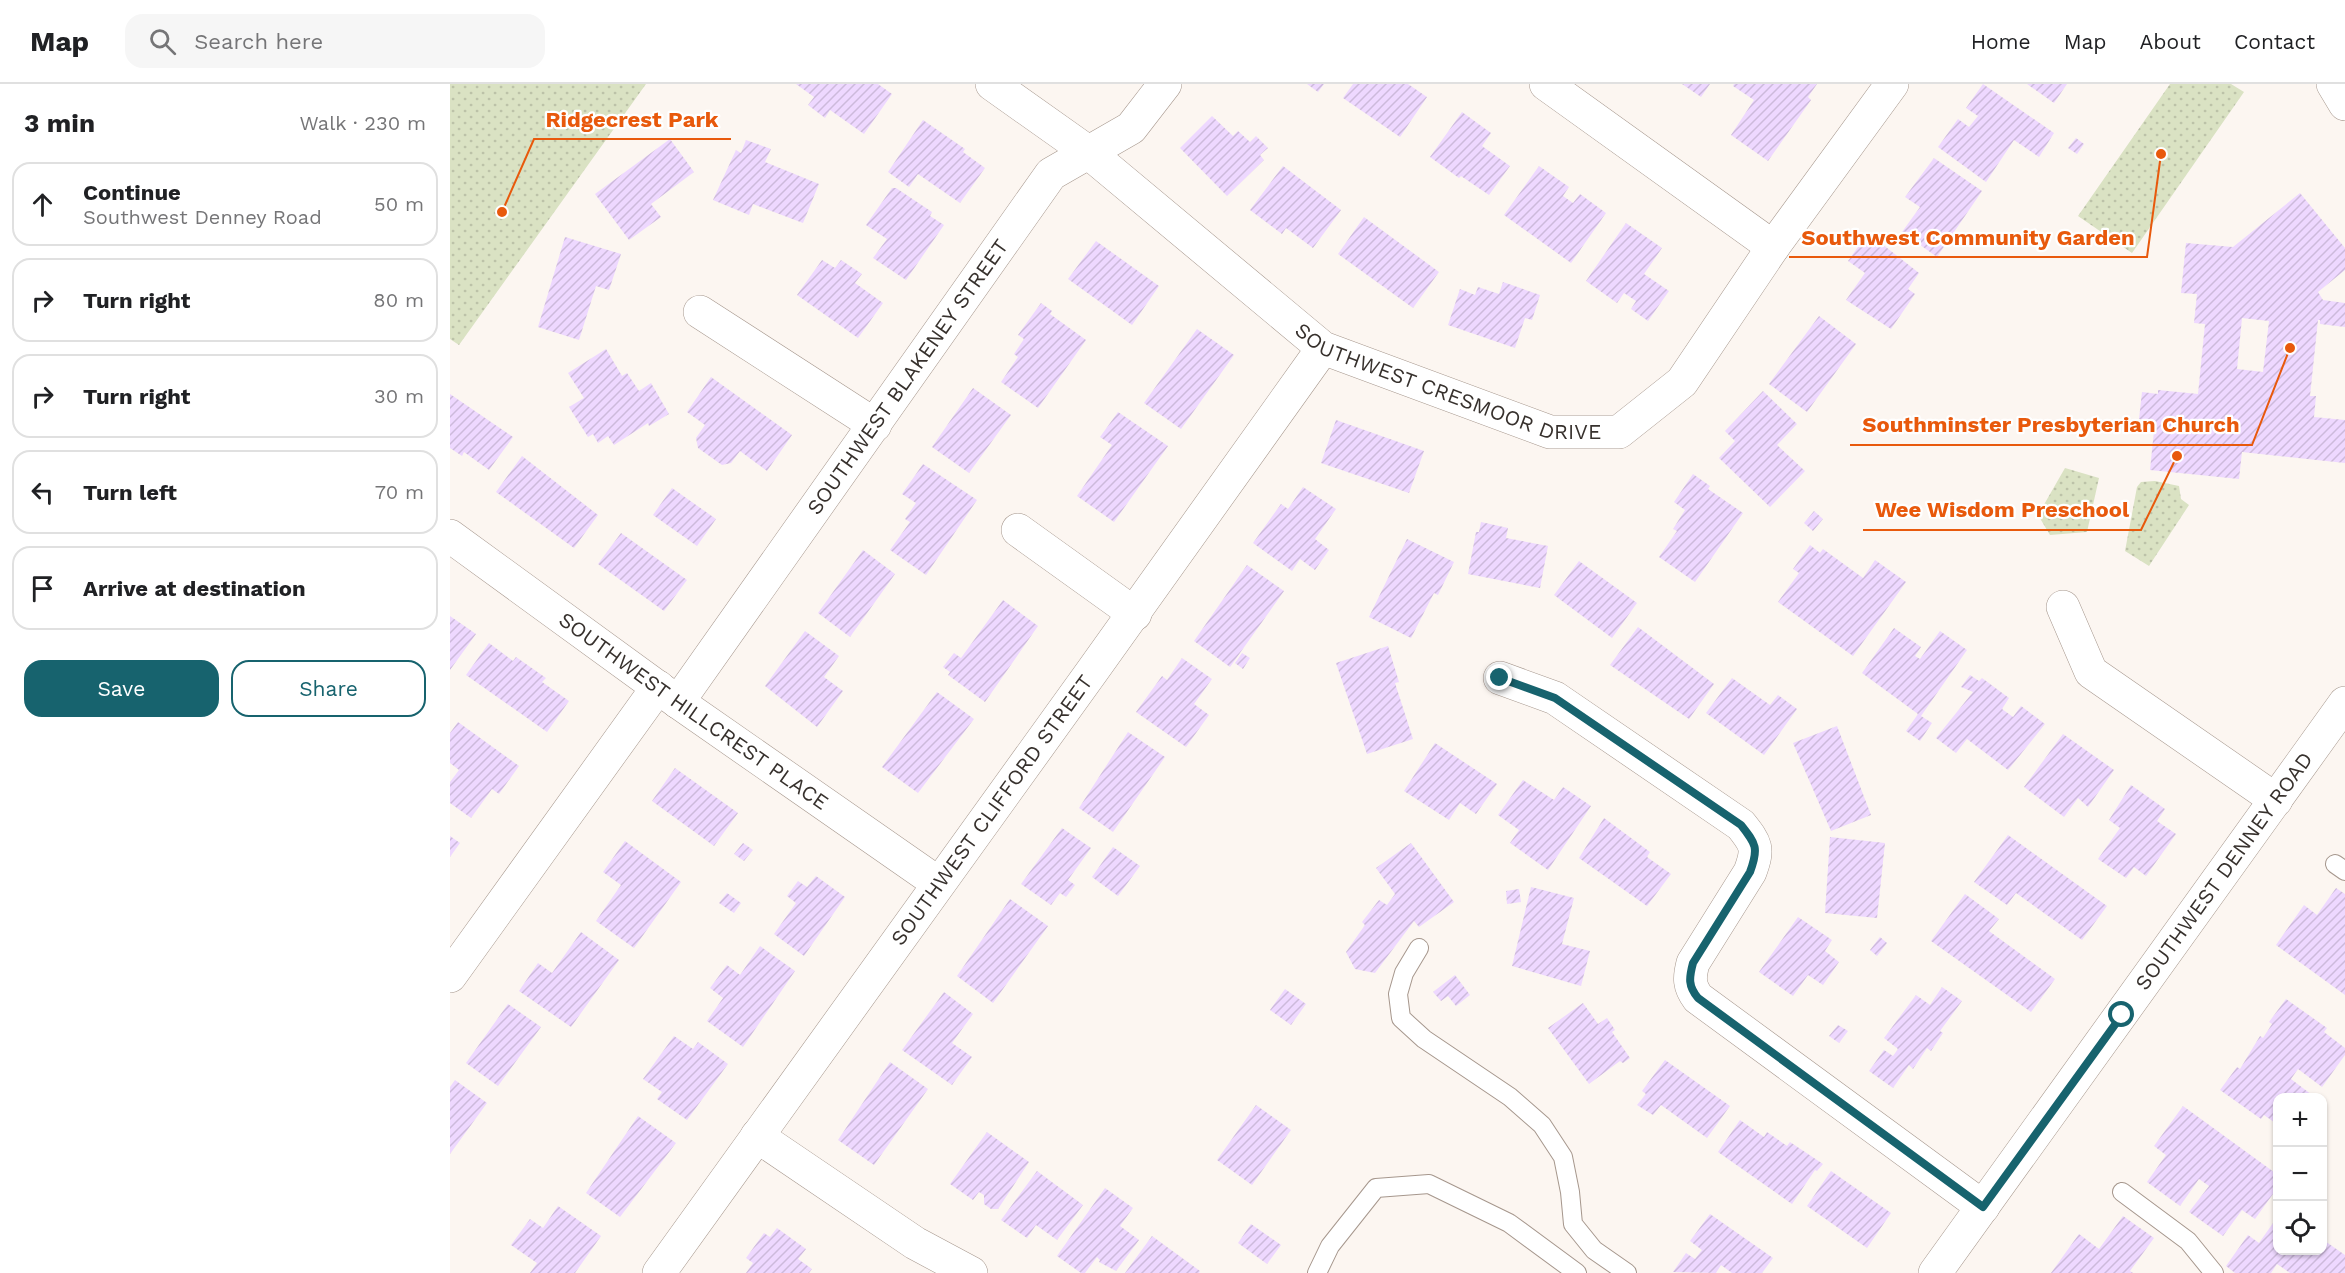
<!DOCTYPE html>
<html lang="en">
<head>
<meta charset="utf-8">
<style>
	body { margin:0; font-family:"Work Sans",sans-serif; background:#f6f6f6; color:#202124 }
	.controls { position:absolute; right:18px; bottom:18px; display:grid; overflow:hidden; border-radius:12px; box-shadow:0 2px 4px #0004 }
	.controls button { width:54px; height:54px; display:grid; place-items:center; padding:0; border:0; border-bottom:2px solid #e0e0e0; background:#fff; color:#202124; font:30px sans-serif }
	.stop { position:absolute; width:18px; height:18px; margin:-14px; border:4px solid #17636e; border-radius:50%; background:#fff }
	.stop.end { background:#17636e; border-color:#fff; box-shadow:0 2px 6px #0008 }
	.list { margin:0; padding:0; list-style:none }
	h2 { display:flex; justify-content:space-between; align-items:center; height:78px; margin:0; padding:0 24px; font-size:26px }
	h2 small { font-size:20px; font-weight:400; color:#757577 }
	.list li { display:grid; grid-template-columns:39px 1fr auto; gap:18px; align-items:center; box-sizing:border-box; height:84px; margin:0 12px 12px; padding:0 12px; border:2px solid #e0e0e0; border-radius:18px }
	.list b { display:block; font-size:22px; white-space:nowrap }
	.list p { margin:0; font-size:20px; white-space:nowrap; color:#757577 }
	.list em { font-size:20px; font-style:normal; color:#757577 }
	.actions { display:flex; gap:12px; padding:18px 24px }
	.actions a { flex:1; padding:14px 0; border:2px solid #17636e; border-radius:18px; text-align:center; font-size:21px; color:#17636e }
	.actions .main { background:#17636e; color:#fff }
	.icon { flex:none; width:33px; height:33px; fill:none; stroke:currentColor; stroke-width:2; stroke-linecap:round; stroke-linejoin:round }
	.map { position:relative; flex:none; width:1895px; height:1189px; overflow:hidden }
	header { display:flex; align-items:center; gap:36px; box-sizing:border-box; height:84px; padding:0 30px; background:#fff; border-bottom:2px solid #e0e0e0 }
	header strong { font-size:28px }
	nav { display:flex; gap:33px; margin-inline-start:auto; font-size:21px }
	.search { width:420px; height:54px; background:#f6f6f6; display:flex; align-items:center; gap:15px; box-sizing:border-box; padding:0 21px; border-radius:18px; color:#757577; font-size:22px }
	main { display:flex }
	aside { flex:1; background:#fff }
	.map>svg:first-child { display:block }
</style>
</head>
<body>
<header>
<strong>Map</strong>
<div class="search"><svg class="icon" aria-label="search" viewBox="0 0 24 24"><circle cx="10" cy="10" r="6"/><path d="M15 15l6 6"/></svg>Search here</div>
<nav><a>Home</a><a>Map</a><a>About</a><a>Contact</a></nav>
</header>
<main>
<aside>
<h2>3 min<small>Walk · 230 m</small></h2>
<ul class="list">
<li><svg class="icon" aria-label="ahead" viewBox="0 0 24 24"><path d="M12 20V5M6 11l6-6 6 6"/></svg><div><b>Continue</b><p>Southwest Denney Road</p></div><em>50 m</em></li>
<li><svg class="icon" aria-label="right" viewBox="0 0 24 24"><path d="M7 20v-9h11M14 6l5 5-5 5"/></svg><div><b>Turn right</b></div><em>80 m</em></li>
<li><svg class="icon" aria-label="right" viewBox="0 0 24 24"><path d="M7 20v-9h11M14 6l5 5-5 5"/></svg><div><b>Turn right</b></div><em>30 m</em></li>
<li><svg class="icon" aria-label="left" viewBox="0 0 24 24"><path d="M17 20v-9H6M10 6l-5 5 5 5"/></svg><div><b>Turn left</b></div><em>70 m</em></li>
<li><svg class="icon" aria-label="arrive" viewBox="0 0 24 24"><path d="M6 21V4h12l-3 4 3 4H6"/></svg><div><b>Arrive at destination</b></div></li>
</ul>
<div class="actions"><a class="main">Save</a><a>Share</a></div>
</aside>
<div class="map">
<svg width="1895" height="1189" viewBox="0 0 1895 1189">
	<defs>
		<pattern id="green-dots" width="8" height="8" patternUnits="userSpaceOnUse" patternTransform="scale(1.5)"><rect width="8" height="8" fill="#dae2c3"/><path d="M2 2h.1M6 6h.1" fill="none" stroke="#bcc2a8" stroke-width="1.8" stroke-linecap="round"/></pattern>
		<pattern id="building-hatch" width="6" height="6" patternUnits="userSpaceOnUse" patternTransform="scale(1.5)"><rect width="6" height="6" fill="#eed8ff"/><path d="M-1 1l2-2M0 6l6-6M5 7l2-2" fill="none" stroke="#cdbadb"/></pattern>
	</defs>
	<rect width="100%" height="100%" fill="#fcf6f1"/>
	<path fill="url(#green-dots)" d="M 0,0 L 196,0 L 9,261 L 0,255 Z
		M 1720,0 L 1781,0 L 1794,8 L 1682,169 L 1628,132 Z
		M 1615,384 L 1649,394 L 1637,448 L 1600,451 L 1588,431 Z
		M 1705,397 L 1729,402 L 1731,415 L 1739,421 L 1699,482 L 1675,467 L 1687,403 L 1691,398 Z"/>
	<path fill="url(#building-hatch)" fill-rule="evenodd" d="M 346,0 L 428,0 L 442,10 L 414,50 L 380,26 L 375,34 L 358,21 L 364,13 Z
		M 857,0 L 874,0 L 868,8 Z
		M 903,0 L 958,0 L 977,13 L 950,53 L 893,14 Z
		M 1232,0 L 1260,0 L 1251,13 Z
		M 1284,0 L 1367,0 L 1358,13 L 1361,16 L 1318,77 L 1281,51 L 1304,16 L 1283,2 Z
		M 1533,0 L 1604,49 L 1589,73 L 1564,56 L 1536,98 L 1488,63 L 1508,35 L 1519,43 L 1528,32 L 1516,24 Z
		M 1577,0 L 1617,0 L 1604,19 Z
		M 1012,28 L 1041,49 L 1032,62 L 1060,82 L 1039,111 L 1011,92 L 1009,94 L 980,73 Z
		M 762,32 L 783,52 L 788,47 L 800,58 L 806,52 L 818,64 L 810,71 L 814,76 L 777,112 L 730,64 Z
		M 473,36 L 515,65 L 513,68 L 535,84 L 510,119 L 468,90 L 459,103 L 438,88 Z
		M 1626,54 L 1634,60 L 1627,70 L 1618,64 Z
		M 220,55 L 244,88 L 201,120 L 211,133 L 179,156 L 145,110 Z
		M 296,56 L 321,65 L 315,78 L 369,100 L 353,139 L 303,120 L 299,131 L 263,116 L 286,66 L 291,69 Z
		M 1484,74 L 1532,107 L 1487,173 L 1452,148 L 1470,123 L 1455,113 Z
		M 833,82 L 891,126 L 863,164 L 836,144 L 832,150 L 800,126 Z
		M 1089,82 L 1119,103 L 1113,112 L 1123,119 L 1130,110 L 1156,129 L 1121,179 L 1054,131 Z
		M 442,104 L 446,104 L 482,128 L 480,132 L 494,141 L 456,196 L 423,174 L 437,155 L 416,141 Z
		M 1850,109 L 1895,164 L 1895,186 L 1868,208 L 1873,216 L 1895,219 L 1895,243 L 1870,240 L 1870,236 L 1868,236 L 1860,312 L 1866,312 L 1864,333 L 1895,336 L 1895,379 L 1792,368 L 1789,395 L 1700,386 L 1705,337 L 1689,335 L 1692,308 L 1708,310 L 1708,306 L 1748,310 L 1755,240 L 1744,239 L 1747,210 L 1731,209 L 1736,159 L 1783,163 ZM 1792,234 L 1819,237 L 1813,288 L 1787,285 Z
		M 914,133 L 989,188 L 963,224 L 888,170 Z
		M 1176,139 L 1212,164 L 1194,190 L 1219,207 L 1198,237 L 1181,225 L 1186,217 L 1174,209 L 1167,219 L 1136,197 Z
		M 1418,149 L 1469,189 L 1458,205 L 1465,210 L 1441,245 L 1396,216 L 1415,189 L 1398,177 Z
		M 115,153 L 171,170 L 159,206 L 146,202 L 129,256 L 88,243 Z
		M 646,157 L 709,202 L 682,241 L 618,195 Z
		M 372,176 L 385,184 L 391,176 L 412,190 L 405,199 L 433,219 L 408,254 L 347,211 Z
		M 1053,198 L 1090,211 L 1082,236 L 1075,234 L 1065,264 L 998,241 L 1010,205 L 1025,211 L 1028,203 L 1049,210 Z
		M 591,219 L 602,227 L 600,230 L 636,256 L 588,324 L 551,298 L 568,273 L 564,270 L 574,255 L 568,251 Z
		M 1369,232 L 1406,260 L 1357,328 L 1319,300 Z
		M 747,245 L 784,271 L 731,345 L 694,319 Z
		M 156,265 L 172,292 L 177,289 L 189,307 L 201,299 L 219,330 L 199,342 L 198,339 L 164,361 L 158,352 L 148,359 L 143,350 L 138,353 L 119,323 L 134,314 L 118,289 Z
		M 261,293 L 342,351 L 317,387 L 290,367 L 281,379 L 272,381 L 248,364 L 246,354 L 255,341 L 237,328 Z
		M 523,304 L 561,331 L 519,389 L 482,363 Z
		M 1313,307 L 1347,340 L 1327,361 L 1355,387 L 1320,423 L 1269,374 L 1285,357 L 1275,347 Z
		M 0,310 L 63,353 L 39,386 L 14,368 L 12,372 L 0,364 Z
		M 668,328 L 718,362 L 664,438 L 627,412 L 662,361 L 650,353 Z
		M 886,336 L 974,367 L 959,409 L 871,379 Z
		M 72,372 L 148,431 L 124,464 L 46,408 Z
		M 473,380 L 527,416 L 476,491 L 440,466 L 460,438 L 455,435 L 466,419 L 452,410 Z
		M 1243,390 L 1260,402 L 1258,405 L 1293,429 L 1245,498 L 1209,473 L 1227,447 L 1223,445 L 1235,426 L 1224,418 Z
		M 853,403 L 886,425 L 865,455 L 879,466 L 865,486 L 850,475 L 842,487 L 803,459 L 831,420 L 838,425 Z
		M 222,404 L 266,435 L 247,462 L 203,431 Z
		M 1364,427 L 1373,435 L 1363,447 L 1354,439 Z
		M 1031,438 L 1058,444 L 1056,454 L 1098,462 L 1090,504 L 1018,490 L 1026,448 L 1029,448 Z
		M 171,449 L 237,496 L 214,527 L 148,480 Z
		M 957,455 L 1004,478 L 988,511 L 984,509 L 961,554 L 919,533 Z
		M 1360,461 L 1370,469 L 1373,465 L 1413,494 L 1425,476 L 1456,498 L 1403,572 L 1328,518 L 1349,489 L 1343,485 Z
		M 413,466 L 445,490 L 400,553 L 368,529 Z
		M 1129,477 L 1187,519 L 1162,554 L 1104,511 Z
		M 797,481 L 834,507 L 780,583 L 744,557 Z
		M 553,516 L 588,542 L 535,618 L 498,591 L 500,588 L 493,583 L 504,569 L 511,574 Z
		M 0,532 L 26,550 L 0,586 Z
		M 1188,543 L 1264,600 L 1239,635 L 1160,581 Z
		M 1444,544 L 1471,563 L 1465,572 L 1470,575 L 1490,547 L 1517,566 L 1471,632 L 1482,639 L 1470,657 L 1456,647 L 1468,630 L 1412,589 Z
		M 355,547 L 389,572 L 374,593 L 393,607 L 367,643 L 315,602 Z
		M 39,559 L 63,577 L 66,573 L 96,594 L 92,598 L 119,617 L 97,648 L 16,591 Z
		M 938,562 L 949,598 L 945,599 L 963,655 L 917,670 L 886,579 Z
		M 792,569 L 800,574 L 793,585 L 785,579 Z
		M 732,574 L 762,595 L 744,620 L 759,631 L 736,663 L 686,628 L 712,592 L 717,596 Z
		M 1520,591 L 1529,597 L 1532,594 L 1559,614 L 1552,625 L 1563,633 L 1571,622 L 1595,640 L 1558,686 L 1517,655 L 1506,669 L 1486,654 L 1523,608 L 1511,603 Z
		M 1282,594 L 1320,621 L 1328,611 L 1347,625 L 1314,671 L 1256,629 Z
		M 487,608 L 524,635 L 468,709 L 432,683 Z
		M 8,638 L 69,682 L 49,710 L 42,705 L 21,734 L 0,719 L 0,698 L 9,686 L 0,679 L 0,649 Z
		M 1387,642 L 1421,731 L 1381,747 L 1343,659 Z
		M 678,648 L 715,673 L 663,748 L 629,724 Z
		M 1613,650 L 1664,686 L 1638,723 L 1628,714 L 1614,733 L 1574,703 Z
		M 985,659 L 1047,700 L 1026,730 L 1010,719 L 999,736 L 954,707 Z
		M 225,684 L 288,729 L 264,762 L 202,717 Z
		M 1073,696 L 1104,716 L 1113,703 L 1141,722 L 1098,786 L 1060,759 L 1069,746 L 1048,731 Z
		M 1681,701 L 1715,725 L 1707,737 L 1726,750 L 1696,792 L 1684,783 L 1676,794 L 1648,775 L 1670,744 L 1659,736 Z
		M 1154,734 L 1200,768 L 1197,773 L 1221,790 L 1197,822 L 1129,774 Z
		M 612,744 L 641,764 L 618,796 L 625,801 L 616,813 L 610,809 L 601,821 L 571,800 Z
		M 1558,751 L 1657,822 L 1632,856 L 1566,809 L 1557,821 L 1524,798 Z
		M 0,752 L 10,759 L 0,773 Z
		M 1380,753 L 1435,759 L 1427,834 L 1375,829 Z
		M 175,757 L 231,798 L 184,864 L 146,837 L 171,801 L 153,788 Z
		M 293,759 L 303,766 L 294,777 L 284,770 Z
		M 961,759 L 1004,818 L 969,843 L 964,837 L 925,889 L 905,885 L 896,868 L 915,841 L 912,838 L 929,816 L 937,821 L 945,810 L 926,784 Z
		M 663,763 L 690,782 L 668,812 L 642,793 Z
		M 366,792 L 395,813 L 354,872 L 324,850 L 346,819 L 337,812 L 348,797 L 357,803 Z
		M 1081,803 L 1124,814 L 1112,860 L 1140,867 L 1131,902 L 1062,882 Z
		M 1886,804 L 1895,810 L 1895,911 L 1826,861 L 1854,821 L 1867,831 Z
		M 1069,805 L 1071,818 L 1057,820 L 1056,807 Z
		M 277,809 L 291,819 L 284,829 L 269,819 Z
		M 1515,810 L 1549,835 L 1539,847 L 1605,895 L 1581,928 L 1481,857 Z
		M 560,815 L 598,842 L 543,919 L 507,892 Z
		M 1348,833 L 1382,856 L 1375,867 L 1389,878 L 1373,901 L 1358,891 L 1343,912 L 1309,888 Z
		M 131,848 L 169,876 L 121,943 L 69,907 L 88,879 L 102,889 Z
		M 1430,853 L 1437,859 L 1427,872 L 1420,866 Z
		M 310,862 L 345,887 L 293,963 L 257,937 L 273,914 L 260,904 L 277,881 L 290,891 Z
		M 1005,891 L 1020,911 L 1006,922 L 998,912 L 991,917 L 983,908 Z
		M 1492,903 L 1512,917 L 1490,947 L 1493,949 L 1481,967 L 1477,964 L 1463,985 L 1459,981 L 1443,1004 L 1419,987 L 1434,966 L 1443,972 L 1448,965 L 1434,954 L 1466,911 L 1480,921 Z
		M 835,905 L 856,920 L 841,941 L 820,926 Z
		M 494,908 L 523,930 L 502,959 L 522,973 L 502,1001 L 452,966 Z
		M 1836,915 L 1877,944 L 1874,948 L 1895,964 L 1895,971 L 1872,1003 L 1848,985 L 1841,995 L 1866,1014 L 1828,1014 L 1828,1041 L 1814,1031 L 1811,1035 L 1770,1006 L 1787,983 L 1790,985 L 1810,952 L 1813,954 L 1822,940 L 1819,938 Z
		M 1133,919 L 1148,940 L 1157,934 L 1165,946 L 1162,948 L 1180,974 L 1173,979 L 1170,977 L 1139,1000 L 1098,944 Z
		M 58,920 L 91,943 L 48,1002 L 16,979 Z
		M 1388,941 L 1398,947 L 1389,959 L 1379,952 Z
		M 224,952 L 243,965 L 248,958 L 278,980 L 237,1036 L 207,1015 L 212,1008 L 193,995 Z
		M 1215,976 L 1280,1022 L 1257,1054 L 1211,1021 L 1203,1031 L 1187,1021 L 1196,1010 L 1192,1007 Z
		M 440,978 L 478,1005 L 424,1081 L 388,1056 Z
		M 5,996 L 37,1019 L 0,1070 L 0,1003 Z
		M 806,1021 L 841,1046 L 802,1101 L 767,1076 Z
		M 1733,1022 L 1828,1091 L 1828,1103 L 1805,1135 L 1792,1126 L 1773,1152 L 1739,1128 L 1759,1102 L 1749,1095 L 1730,1122 L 1697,1098 L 1716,1071 L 1704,1062 Z
		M 188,1032 L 226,1059 L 170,1133 L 136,1109 Z
		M 1290,1036 L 1314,1053 L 1317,1048 L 1337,1062 L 1340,1058 L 1373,1080 L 1367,1087 L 1365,1086 L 1342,1120 L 1268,1068 Z
		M 537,1048 L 579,1078 L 548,1125 L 541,1125 L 534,1120 L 534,1111 L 529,1108 L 523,1116 L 500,1100 Z
		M 587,1087 L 633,1121 L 607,1156 L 586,1141 L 577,1154 L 551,1136 Z
		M 1381,1087 L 1441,1129 L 1417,1164 L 1357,1122 Z
		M 655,1104 L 683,1124 L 670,1142 L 689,1156 L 666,1187 L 649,1178 L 650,1176 L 647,1173 L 635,1189 L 631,1189 L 607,1172 Z
		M 108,1122 L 151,1152 L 125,1189 L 80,1189 L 87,1179 L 61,1161 L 80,1135 L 93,1144 Z
		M 1260,1130 L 1323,1174 L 1312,1189 L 1282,1189 L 1271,1181 L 1266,1189 L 1223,1188 L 1236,1169 L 1245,1175 L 1252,1166 L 1240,1157 Z
		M 1673,1132 L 1704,1154 L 1680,1187 L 1683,1189 L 1601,1189 L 1629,1150 L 1649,1165 Z
		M 1828,1132 L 1828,1166 L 1872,1166 L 1872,1155 L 1895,1171 L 1895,1189 L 1840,1189 L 1827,1180 L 1821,1189 L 1785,1189 L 1776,1182 L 1798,1151 L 1809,1159 Z
		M 801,1140 L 831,1161 L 817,1180 L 788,1159 Z
		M 327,1144 L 356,1165 L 348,1175 L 362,1185 L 359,1189 L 296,1189 L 303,1179 L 296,1174 L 314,1149 L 320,1153 Z
		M 702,1152 L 750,1187 L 749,1189 L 675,1189 Z"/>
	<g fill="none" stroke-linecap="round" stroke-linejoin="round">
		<defs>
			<path id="service" d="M 1885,780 L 1895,787
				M 969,864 L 954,889 L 948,910 L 951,934 L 974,955 L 1060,1013 L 1092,1041 L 1113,1073 L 1120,1108 L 1123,1140 L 1144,1166 L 1177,1189
				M 1672,1108 L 1738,1157 L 1764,1189
				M 867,1189 L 880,1162 L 926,1104 L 979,1100 L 1059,1139 L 1127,1189"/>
			<g id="minor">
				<path id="s1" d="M 542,0 L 638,68 L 873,264 L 1100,348 L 1169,348 L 1232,298 L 1323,163 L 1442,0"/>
				<path d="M 1096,0 L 1323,163"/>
				<path d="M 250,228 L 425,341"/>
				<path d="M 568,446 L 685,530"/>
				<path id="s2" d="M 0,452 L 228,618 L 488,799"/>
				<path d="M 1613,523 L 1641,588 L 1826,716"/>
				<path d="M 1050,594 L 1105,614 L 1291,741 C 1306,760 1309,764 1300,788 L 1243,879 C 1239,894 1239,902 1248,914 L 1533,1123"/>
				<path id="s3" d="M 228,618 L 601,90 L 681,44 L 715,0"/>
				<path d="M 0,892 L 208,603"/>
				<path d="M 307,1052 L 465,1159 L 521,1189"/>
				<path id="s4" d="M 209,1189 C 429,880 654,574 873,264"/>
			</g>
			<g id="tertiary">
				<path id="s5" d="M 1485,1189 L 1895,619"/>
			</g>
			<path id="secondary" d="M 1883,0 L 1895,20"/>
		</defs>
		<use href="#service" stroke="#a6978d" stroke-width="20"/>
		<use href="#minor" stroke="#a6978d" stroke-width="34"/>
		<use href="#tertiary" stroke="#a6978d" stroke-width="34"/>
		<use href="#secondary" stroke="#a6978d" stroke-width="34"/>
		<use href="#service" stroke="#fff" stroke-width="18"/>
		<use href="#minor" stroke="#fff" stroke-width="33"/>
		<use href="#tertiary" stroke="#fff" stroke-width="33"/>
		<use href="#secondary" stroke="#fff" stroke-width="33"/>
	</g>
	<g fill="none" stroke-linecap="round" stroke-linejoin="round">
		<path stroke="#17636e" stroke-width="8" d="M 1050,594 L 1105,614 L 1291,741 C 1306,760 1309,764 1300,788 L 1243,879 C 1239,894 1238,902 1248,914 L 1533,1123 L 1672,931"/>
	</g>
	<g text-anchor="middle" stroke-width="4.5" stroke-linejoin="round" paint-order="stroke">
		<g font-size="21" fill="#37312d" stroke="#fff">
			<text dy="7" stroke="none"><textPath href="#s1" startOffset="554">SOUTHWEST CRESMOOR DRIVE</textPath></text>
			<text dy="7" stroke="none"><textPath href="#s3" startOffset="398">SOUTHWEST BLAKENEY STREET</textPath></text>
			<text dy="7" stroke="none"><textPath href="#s2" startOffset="300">SOUTHWEST HILLCREST PLACE</textPath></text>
			<text dy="7" stroke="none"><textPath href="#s4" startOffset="570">SOUTHWEST CLIFFORD STREET</textPath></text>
			<text dy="7" stroke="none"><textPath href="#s5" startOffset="495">SOUTHWEST DENNEY ROAD</textPath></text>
		</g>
	</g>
	<path fill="none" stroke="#e8590c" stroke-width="2" d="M52 128L84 55H281M1711 70L1697 173H1339M1840 264L1802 361H1400M1727 372L1691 446H1413"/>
	<g fill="#e8590c" stroke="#fff" stroke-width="2">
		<circle cx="52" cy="128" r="6"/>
		<circle cx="1711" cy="70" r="6"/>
		<circle cx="1840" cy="264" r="6"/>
		<circle cx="1727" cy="372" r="6"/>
	</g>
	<g font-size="22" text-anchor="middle" font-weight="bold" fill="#e8590c" stroke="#fff" stroke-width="4.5" stroke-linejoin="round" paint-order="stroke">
		<text x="182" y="43">Ridgecrest Park</text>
		<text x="1518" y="161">Southwest Community Garden</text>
		<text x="1601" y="348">Southminster Presbyterian Church</text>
		<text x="1552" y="433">Wee Wisdom Preschool</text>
	</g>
</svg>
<div class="controls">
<button>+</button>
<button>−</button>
<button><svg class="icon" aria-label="locate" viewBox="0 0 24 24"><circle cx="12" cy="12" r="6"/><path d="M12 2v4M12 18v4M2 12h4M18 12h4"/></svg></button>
</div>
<div class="stop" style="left:1672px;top:931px"></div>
<div class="stop end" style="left:1050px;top:594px"></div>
</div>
</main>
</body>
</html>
